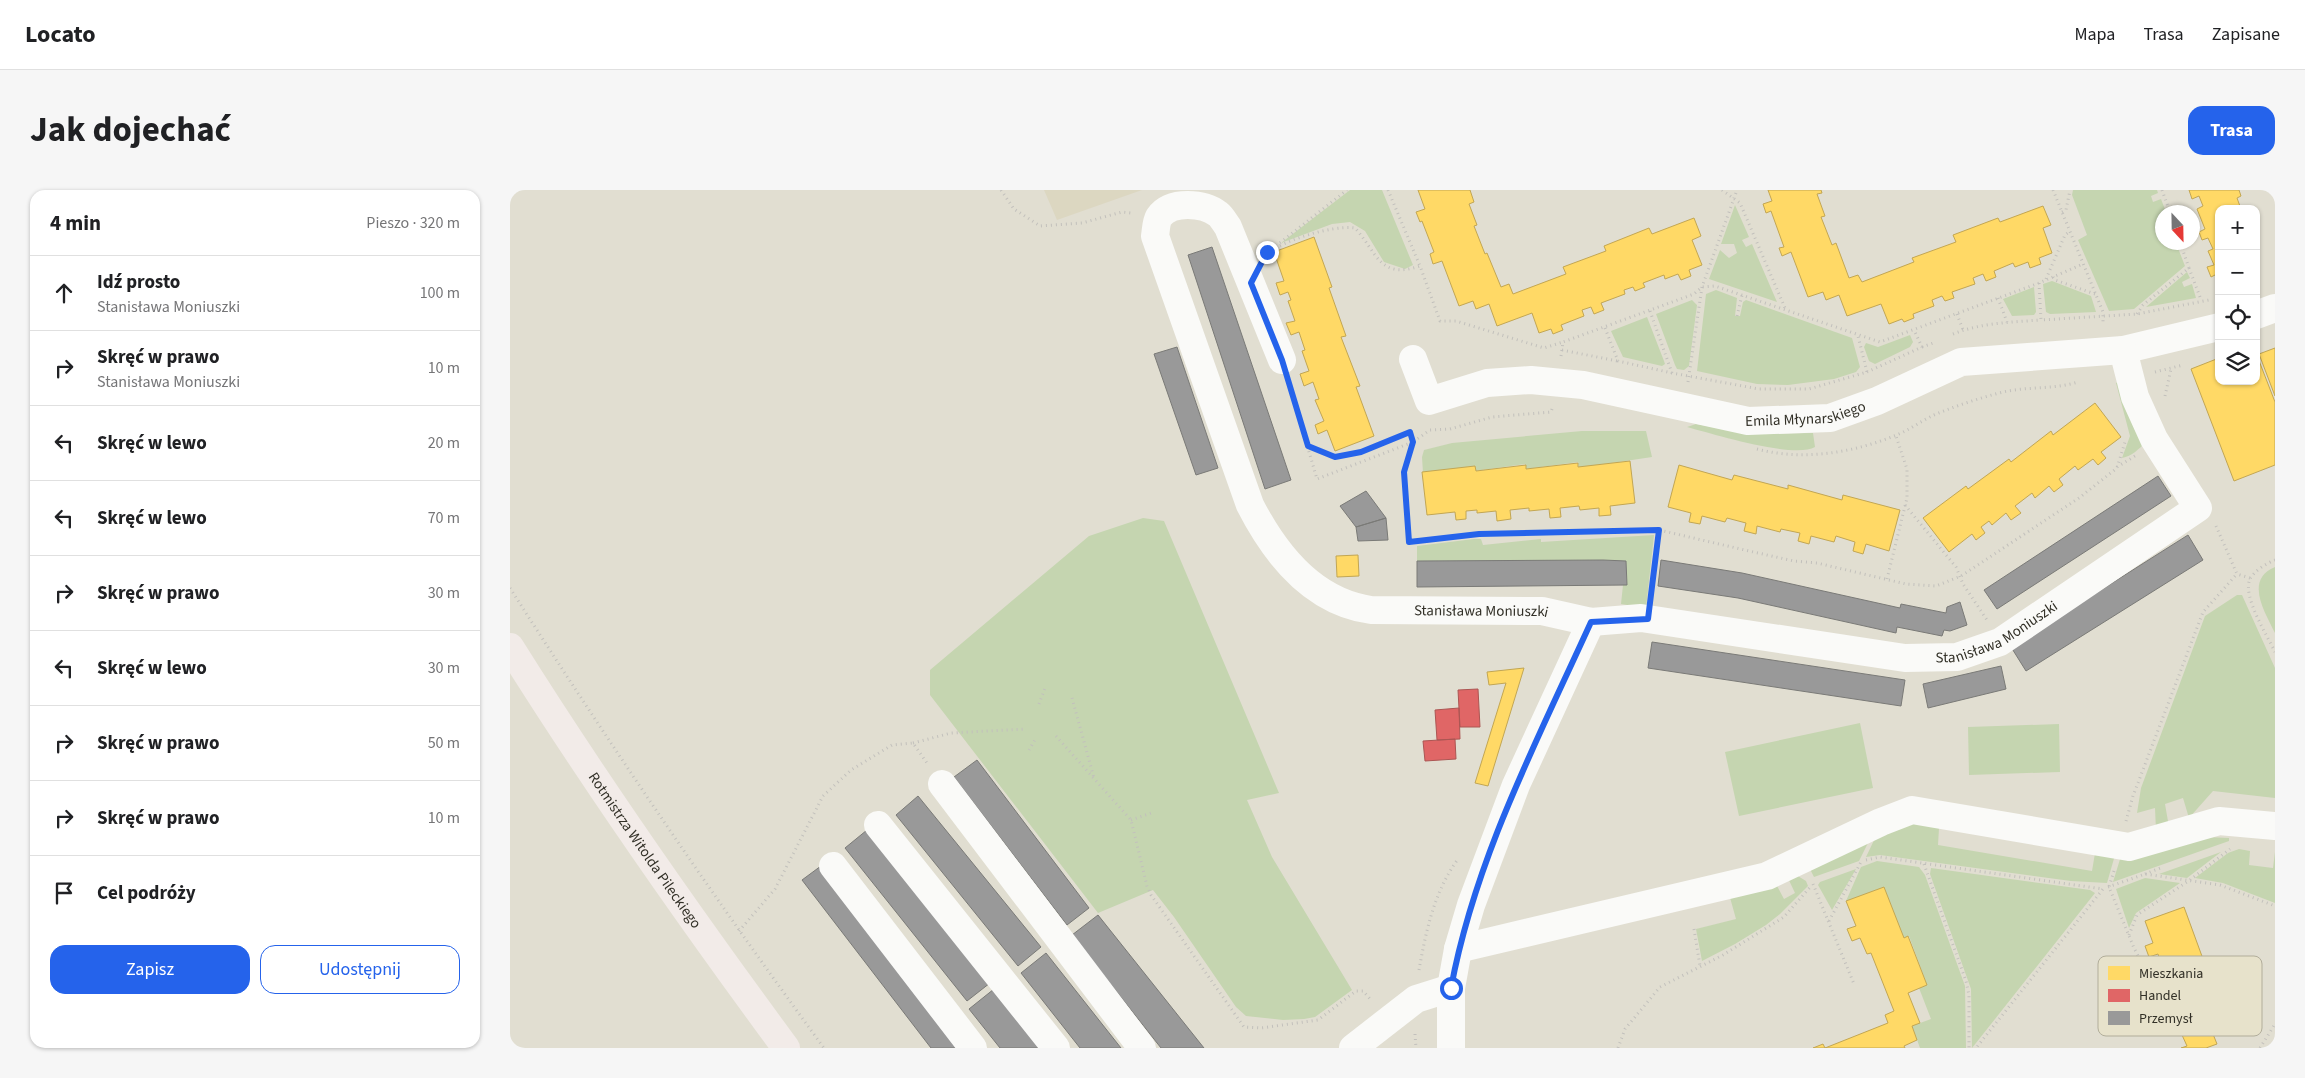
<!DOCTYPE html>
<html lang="pl">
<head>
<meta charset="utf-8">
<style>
	body { margin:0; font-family:"Source Sans 3",sans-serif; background:#f6f6f6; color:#202124 }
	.controls { position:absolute; right:15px; top:15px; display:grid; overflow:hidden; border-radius:10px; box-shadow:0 1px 4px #0004 }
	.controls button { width:45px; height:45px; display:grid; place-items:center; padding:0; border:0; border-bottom:1px solid #e0e0e0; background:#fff; color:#202124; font:25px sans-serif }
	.compass { position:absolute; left:1645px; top:15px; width:45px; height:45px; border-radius:50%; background:#fff; box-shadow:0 1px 4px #0004; rotate:158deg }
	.stop { position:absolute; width:15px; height:15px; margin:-11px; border:4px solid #2563eb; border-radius:50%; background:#fff }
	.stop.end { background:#2563eb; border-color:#fff; box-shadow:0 1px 5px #0008 }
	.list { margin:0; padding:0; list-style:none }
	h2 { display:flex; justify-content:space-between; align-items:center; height:65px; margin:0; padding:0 20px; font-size:21px }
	h2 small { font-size:16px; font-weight:400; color:#757577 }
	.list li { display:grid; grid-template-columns:32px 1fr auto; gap:15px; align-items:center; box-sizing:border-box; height:75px; padding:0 20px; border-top:1px solid #e0e0e0 }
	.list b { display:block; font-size:19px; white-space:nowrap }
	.list p { margin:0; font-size:16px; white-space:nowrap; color:#757577 }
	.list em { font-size:16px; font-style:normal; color:#757577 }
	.actions { display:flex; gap:10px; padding:15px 20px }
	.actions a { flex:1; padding:11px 0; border:1px solid #2563eb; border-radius:15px; text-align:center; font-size:18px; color:#2563eb }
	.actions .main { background:#2563eb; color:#fff }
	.icon { flex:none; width:28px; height:28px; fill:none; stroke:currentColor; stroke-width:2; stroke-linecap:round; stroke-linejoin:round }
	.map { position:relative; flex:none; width:1765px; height:858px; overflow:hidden; border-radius:15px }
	header { display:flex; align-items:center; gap:30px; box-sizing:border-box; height:70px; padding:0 25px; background:#fff; border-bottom:1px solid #e0e0e0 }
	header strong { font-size:24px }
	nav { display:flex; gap:28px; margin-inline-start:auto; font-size:18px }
	.intro { display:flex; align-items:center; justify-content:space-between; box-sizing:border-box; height:120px; padding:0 30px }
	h1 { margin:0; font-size:35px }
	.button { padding:12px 22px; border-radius:15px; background:#2563eb; color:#fff; font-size:18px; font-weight:700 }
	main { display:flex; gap:30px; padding:0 30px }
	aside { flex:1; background:#fff; border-radius:15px; box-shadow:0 1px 4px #0004 }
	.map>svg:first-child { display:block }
</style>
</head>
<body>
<header>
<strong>Locato</strong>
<nav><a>Mapa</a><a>Trasa</a><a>Zapisane</a></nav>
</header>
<div class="intro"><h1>Jak dojechać</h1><a class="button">Trasa</a></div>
<main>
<aside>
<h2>4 min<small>Pieszo · 320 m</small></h2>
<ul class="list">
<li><svg class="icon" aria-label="ahead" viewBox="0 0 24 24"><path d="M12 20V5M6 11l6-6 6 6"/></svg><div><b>Idź prosto</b><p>Stanisława Moniuszki</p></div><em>100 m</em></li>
<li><svg class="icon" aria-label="right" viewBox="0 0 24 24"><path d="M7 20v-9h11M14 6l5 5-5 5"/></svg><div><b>Skręć w prawo</b><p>Stanisława Moniuszki</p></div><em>10 m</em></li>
<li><svg class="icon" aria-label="left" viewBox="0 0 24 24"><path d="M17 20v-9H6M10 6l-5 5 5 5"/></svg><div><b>Skręć w lewo</b></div><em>20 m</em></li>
<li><svg class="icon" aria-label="left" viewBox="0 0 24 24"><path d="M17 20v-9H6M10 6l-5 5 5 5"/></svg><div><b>Skręć w lewo</b></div><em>70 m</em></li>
<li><svg class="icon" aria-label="right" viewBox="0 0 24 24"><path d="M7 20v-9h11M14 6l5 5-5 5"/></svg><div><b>Skręć w prawo</b></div><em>30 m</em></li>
<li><svg class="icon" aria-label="left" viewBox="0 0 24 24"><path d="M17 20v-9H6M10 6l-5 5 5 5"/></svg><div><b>Skręć w lewo</b></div><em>30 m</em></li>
<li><svg class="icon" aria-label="right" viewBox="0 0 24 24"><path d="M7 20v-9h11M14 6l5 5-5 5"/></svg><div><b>Skręć w prawo</b></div><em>50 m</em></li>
<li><svg class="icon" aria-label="right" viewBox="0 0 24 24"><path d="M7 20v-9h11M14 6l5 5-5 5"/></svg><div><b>Skręć w prawo</b></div><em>10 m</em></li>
<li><svg class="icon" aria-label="arrive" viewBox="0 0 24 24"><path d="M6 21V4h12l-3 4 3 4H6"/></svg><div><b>Cel podróży</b></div></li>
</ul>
<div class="actions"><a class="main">Zapisz</a><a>Udostępnij</a></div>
</aside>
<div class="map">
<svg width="1765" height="858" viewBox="0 0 1765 858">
	<rect width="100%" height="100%" fill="#e1ded1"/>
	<path fill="#dcd7c1" d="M 534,0 L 632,0 L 547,30 Z"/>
	<path fill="#c5d5b0" d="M 840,0 L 872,0 L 903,75 L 895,79 L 874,72 L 855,41 L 840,32 L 822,34 L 771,53 Z
		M 1563,0 L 1647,0 L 1648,3 L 1641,6 L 1643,12 L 1651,9 L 1656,22 L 1652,22 L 1652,52 L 1666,53 L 1675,76 L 1624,119 L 1599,121 L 1568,50 L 1577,45 L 1562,5 Z
		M 1225,15 L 1239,47 L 1232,50 L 1236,57 L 1242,54 L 1267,112 L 1199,89 L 1210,60 L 1219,68 L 1227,63 L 1224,54 L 1211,54 Z
		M 1677,82 L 1680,88 L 1672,92 L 1674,97 L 1682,94 L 1686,108 L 1636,117 Z
		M 1542,91 L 1581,106 L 1586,122 L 1540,124 L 1536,122 L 1533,94 Z
		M 1524,97 L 1526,122 L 1524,125 L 1502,126 L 1493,109 Z
		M 1206,100 L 1227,108 L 1225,126 L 1230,126 L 1233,112 L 1236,110 L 1342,148 L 1350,177 L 1346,182 L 1324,189 L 1278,195 L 1247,194 L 1187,181 L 1196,104 Z
		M 1182,110 L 1187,115 L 1179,176 L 1174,180 L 1167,179 L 1165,175 L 1146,124 Z
		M 1137,127 L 1154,171 L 1155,174 L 1152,176 L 1113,167 L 1101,141 Z
		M 1400,145 L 1403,152 L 1400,157 L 1365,174 L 1359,171 L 1354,157 L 1356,153 L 1368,157 Z
		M 1608,192 L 1636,252 C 1629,259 1622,266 1612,268 L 1620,246 L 1606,193 Z
		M 1186,234 L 1242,244 L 1303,243 L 1305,257 C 1284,269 1203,244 1177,237 Z
		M 1072,241 L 1136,241 L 1142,267 L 1069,278 L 1068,272 L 1016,279 L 1015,274 L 965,281 L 964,276 L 913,283 L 912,267 L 914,260 L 942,253 Z
		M 633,328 L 654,331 L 769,603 L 737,610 L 762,667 L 842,800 L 805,827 L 794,829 L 773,830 L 736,826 L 726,817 L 664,727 L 643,700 L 588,723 L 420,505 L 420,480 L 579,346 Z
		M 1144,345 L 1136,418 L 1111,414 L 1113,395 L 1117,394 L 1116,371 L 907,371 L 907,356 L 964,349 L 971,349 L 973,355 L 1031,349 L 1031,352 Z
		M 1765,377 L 1765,443 C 1755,422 1734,390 1765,377 Z
		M 1727,405 L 1732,405 L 1765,478 L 1765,608 L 1703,601 L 1679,628 L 1673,608 L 1655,614 L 1659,637 L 1646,641 L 1645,618 L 1627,623 L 1631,598 L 1695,426 Z
		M 1350,533 L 1363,598 L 1229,626 L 1215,562 Z
		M 1549,534 L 1550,582 L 1459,585 L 1458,537 Z
		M 1401,631 L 1429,638 L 1428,655 L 1582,681 L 1585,663 L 1605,665 L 1597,693 L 1561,691 L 1370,665 L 1356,667 L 1367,644 Z
		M 1361,647 L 1349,671 L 1304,687 L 1299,677 Z
		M 1696,647 L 1719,648 L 1719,651 L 1603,692 L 1611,666 Z
		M 1729,659 L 1740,661 L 1739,675 L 1763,678 L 1765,662 L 1765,713 L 1713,693 L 1685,688 L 1718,663 Z
		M 1711,662 L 1677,688 L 1649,684 Z
		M 1367,671 L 1409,677 L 1415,685 L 1455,796 L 1456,858 L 1410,858 L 1402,836 L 1421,829 L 1409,798 L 1417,795 L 1399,746 L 1394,748 L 1374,697 L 1336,711 L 1351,677 Z
		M 1421,678 L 1580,700 L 1585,703 L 1462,858 L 1461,799 L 1420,684 Z
		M 1346,679 L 1322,720 L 1308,695 L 1310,692 Z
		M 1283,683 L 1296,691 L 1298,696 L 1270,724 L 1256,735 L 1225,754 L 1192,771 L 1186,739 L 1226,729 L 1219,704 L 1265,692 L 1274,709 L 1285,703 L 1277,686 Z
		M 1635,688 L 1670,693 L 1626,723 L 1619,738 L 1606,699 Z"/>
	<path fill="#ffd966" stroke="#c2a653" d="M 908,0 L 960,0 L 964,12 L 959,14 L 967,35 L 964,36 L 975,64 L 977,63 L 991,97 L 999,94 L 1003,104 L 1056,84 L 1053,77 L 1096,61 L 1094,56 L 1139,38 L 1142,44 L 1184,28 L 1191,46 L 1182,50 L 1192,75 L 1179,80 L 1181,86 L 1171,90 L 1168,84 L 1155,89 L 1154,85 L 1133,93 L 1135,97 L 1125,101 L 1123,97 L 1114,100 L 1115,104 L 1091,113 L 1094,120 L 1084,124 L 1081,117 L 1072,120 L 1074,126 L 1051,135 L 1053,140 L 1043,144 L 1041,139 L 1029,143 L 1022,123 L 987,136 L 979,114 L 966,119 L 963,111 L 949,116 L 932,71 L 923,74 L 920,64 L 924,62 L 912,31 L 910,32 L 906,22 L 915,19 Z
		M 1258,0 L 1311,0 L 1312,3 L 1307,4 L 1315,26 L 1311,27 L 1322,55 L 1326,53 L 1339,88 L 1348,85 L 1352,92 L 1404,72 L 1402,68 L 1446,52 L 1443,45 L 1488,28 L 1490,32 L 1533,16 L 1541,35 L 1533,38 L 1542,63 L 1529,68 L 1531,74 L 1520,78 L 1518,72 L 1505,77 L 1503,73 L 1484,81 L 1486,87 L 1476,91 L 1473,84 L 1463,88 L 1465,94 L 1442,102 L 1444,108 L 1435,111 L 1432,106 L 1422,110 L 1424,116 L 1403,124 L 1404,128 L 1394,132 L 1392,129 L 1379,134 L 1371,114 L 1337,126 L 1329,105 L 1316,110 L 1313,102 L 1298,107 L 1281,62 L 1272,66 L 1269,58 L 1274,57 L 1261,21 L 1256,23 L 1253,14 L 1262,11 Z
		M 1679,0 L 1729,0 L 1731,6 L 1727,8 L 1731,19 L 1709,19 L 1709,89 L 1707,84 L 1701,87 L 1697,77 L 1704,75 L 1698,61 L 1703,59 L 1698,48 L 1692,50 L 1689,42 L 1695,39 L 1687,19 L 1693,16 L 1689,6 L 1682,9 Z
		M 804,47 L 822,97 L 819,98 L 836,146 L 831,147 L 850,196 L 846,197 L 864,246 L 825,261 L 817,240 L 808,244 L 805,235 L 814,231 L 805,210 L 809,209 L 803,192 L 794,196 L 790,184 L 799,181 L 792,161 L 795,160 L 789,142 L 781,145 L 776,133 L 785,131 L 778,111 L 781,110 L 778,102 L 770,105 L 766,93 L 774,91 L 764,62 Z
		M 1765,158 L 1765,206 L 1749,164 Z
		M 1746,163 L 1765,212 L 1765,275 L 1724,291 L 1681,179 L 1709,168 L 1709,191 L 1746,191 Z
		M 1585,213 L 1611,247 L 1591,262 L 1596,268 L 1588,275 L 1583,269 L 1568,280 L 1565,276 L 1549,289 L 1553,295 L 1544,302 L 1539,296 L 1525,308 L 1522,303 L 1505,316 L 1511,323 L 1501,330 L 1496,323 L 1482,335 L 1479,331 L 1471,337 L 1475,343 L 1466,350 L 1462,344 L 1439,362 L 1413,328 L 1456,296 L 1458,299 L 1499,269 L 1501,272 L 1541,241 L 1543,245 Z
		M 1120,271 L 1125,313 L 1100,316 L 1101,325 L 1089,326 L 1089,318 L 1070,320 L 1069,316 L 1050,318 L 1051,327 L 1040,328 L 1039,319 L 1019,321 L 1019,318 L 1000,320 L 1001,329 L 987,331 L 986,321 L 967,323 L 967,320 L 956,321 L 956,329 L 946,330 L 945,322 L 917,325 L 912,282 L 965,276 L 966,281 L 1016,275 L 1016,279 L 1068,273 L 1068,277 Z
		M 1169,275 L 1222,290 L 1224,285 L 1278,299 L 1278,295 L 1332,310 L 1333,305 L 1390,320 L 1379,361 L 1356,354 L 1353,364 L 1343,361 L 1345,352 L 1326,346 L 1324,352 L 1301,346 L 1299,354 L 1288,351 L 1290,343 L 1271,339 L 1270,342 L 1247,336 L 1246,344 L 1234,341 L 1236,333 L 1217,328 L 1215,332 L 1192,326 L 1190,334 L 1179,332 L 1181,323 L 1158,317 Z
		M 848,365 L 849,386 L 827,387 L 826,366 Z
		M 1014,478 L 978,596 L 965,593 L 996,493 L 979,495 L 977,482 Z
		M 1374,697 L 1394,748 L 1398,746 L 1417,795 L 1398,803 L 1410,833 L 1402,836 L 1407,850 L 1394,856 L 1395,858 L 1303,858 L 1313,854 L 1315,858 L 1378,833 L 1375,825 L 1384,821 L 1361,763 L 1357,764 L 1350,748 L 1342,751 L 1337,739 L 1346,736 L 1336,711 Z
		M 1674,717 L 1693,769 L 1697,768 L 1715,816 L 1695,824 L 1707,854 L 1696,858 L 1671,858 L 1677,856 L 1672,845 L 1682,841 L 1670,810 L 1661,814 L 1657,803 L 1666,800 L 1660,783 L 1655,785 L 1648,764 L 1639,767 L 1635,756 L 1643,753 L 1635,731 Z"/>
	<path fill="#e06666" stroke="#ac5653" d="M 968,499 L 970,537 L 950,537 L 948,500 Z
		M 949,518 L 950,549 L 927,550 L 925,520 Z
		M 945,549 L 946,569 L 915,571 L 913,551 Z"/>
	<path fill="#999" stroke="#7a7a77" d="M 702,57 L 781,290 L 755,299 L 678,65 Z
		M 667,157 L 708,278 L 686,285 L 644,164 Z
		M 1648,286 L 1661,306 L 1487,419 L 1474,400 Z
		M 856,301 L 876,328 L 846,337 L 830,316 Z
		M 876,328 L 878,350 L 848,351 L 846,337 Z
		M 1678,345 L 1693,370 L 1516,481 L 1501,457 Z
		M 1093,370 L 1116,371 L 1117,395 L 907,397 L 907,371 Z
		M 1151,370 L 1232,383 L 1390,418 L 1391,414 L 1436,423 L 1437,417 L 1450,412 L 1457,435 L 1440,441 L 1434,440 L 1432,446 L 1387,437 L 1386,443 L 1228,408 L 1148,396 Z
		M 1142,452 L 1395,490 L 1391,516 L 1138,478 Z
		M 1491,476 L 1496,499 L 1418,518 L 1413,494 Z
		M 467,570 L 579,718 L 557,735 L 444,587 Z
		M 408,606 L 531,757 L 508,776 L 386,625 Z
		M 357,640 L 480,793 L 457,811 L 335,658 Z
		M 315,673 L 457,858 L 421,858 L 292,690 Z
		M 588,725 L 694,858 L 651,858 L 562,745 Z
		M 536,763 L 611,858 L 570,858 L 511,783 Z
		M 484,799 L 531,858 L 490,858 L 459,819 Z"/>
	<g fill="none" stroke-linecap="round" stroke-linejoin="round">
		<path stroke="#c2c0bc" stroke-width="3" stroke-dasharray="1 4" stroke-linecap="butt" d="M 491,0 L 504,19 L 530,36 L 572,33 L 612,22 L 621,23
			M 878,0 L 910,76
			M 1212,0 L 1230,13 L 1275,118
			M 1543,0 L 1593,122 L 1593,135
			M 1652,0 L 1660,22
			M 1552,22 L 1556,20 L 1560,0
			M 762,59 L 837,0
			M 757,63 C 776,50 821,35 845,38 C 867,62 869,90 910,76 L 930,131 L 946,131 L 1034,158 L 1053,152
			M 1679,78 L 1690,107 L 1689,110
			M 1543,87 L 1545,90 L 1585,104
			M 1536,89 L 1555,45 L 1560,41
			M 1529,93 L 1531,130 L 1627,124 L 1699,110
			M 1488,108 L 1497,132
			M 1140,121 L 1162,183 L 1249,199 L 1299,199 L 1357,182 L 1348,146
			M 1447,124 L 1453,140
			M 1627,124 L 1633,115 L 1679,78 L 1670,52
			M 1227,126 L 1232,105
			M 1095,138 L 1108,171 L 1162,183
			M 1443,144 C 1470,133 1502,132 1531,130
			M 1412,157 L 1426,152
			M 1052,160 L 1107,171
			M 1051,166 L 1053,152 L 1184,104 L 1192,97 L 1205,96 L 1370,152 L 1529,93 L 1573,74
			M 1357,182 L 1412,157 L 1404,140
			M 1645,182 L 1673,175
			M 1178,192 L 1192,97 L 1227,0
			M 779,194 L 807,289 L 903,252 L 899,242 L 851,262 L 825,267 L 798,256
			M 1655,206 L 1661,179
			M 1042,219 L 1041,222 L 982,227 L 940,239 L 920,240 L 903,252 L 894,282 L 899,352 L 969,344 L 1149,340
			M 1247,259 C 1292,271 1342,263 1384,246 C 1398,241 1411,231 1424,225 C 1445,216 1467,209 1489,203 C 1515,196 1542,200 1568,192
			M 1607,277 L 1625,266
			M 1395,315 L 1446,377 L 1453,394 L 1477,430
			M 1706,336 L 1727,384 L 1740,388
			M 1765,370 C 1757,373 1744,381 1740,389 C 1732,406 1757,445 1765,462
			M 1377,389 L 1397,308 L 1397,279 L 1386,246
			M 0,398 C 100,555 204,708 314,858
			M 1141,404 L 1149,340 L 1239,361 L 1284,371 L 1307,373 L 1396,394 L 1426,396 L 1451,386 L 1569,308 L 1607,278 L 1615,252
			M 562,508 L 584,588
			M 529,514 L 535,498
			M 546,546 L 621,630 L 637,696 L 641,705 L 734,837 L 751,838 L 808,830 L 846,801 L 853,801 L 862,811
			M 403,553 L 441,543 L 515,539
			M 519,560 L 526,548
			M 621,630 L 644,622
			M 1616,631 L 1623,606 L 1693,422 L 1727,384
			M 1356,670 L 1370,667 L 1593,699 L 1466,858
			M 1414,674 L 1456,791 L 1459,805 L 1459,858
			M 1604,681 L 1599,697 L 1624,758 L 1665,837
			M 1635,684 L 1653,677
			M 1303,694 L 1344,794
			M 1598,697 L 1635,684 L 1710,695 L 1765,716
			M 1319,731 L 1351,672
			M 1184,739 L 1190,776
			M 229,741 L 265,699 L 313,606 L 341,580 L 382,555 L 403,553 L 417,573
			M 1619,745 L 1627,725 L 1680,690 L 1720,659
			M 909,780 C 916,741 924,702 948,669
			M 905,844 L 906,858
			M 1108,858 L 1115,839 L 1150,797 L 1213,765 L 1274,727 L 1302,695
			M 1750,858 L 1765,834"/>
		<g stroke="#fafaf8" stroke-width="28">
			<path d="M 1746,125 L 1765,118"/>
			<path id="s1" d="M 903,169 L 919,211 L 977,193 L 1021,190 L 1073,195 L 1238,231 L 1320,228 L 1367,211 L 1451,172 L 1613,160 L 1709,137"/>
			<path id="s2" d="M 772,170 L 718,37 C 715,33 712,27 708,24 C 694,13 661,10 649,27 C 646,32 646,40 645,46 L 740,315 C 765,364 803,412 861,420 L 1032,421 L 1081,432 L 1131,428 L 1395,468 L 1447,467 L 1490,452 L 1688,318 L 1644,249 L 1625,207 L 1613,160"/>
			<path d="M 432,594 L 632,858"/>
			<path d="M 368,635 L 546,858"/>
			<path d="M 323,676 L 463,858"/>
			<path d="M 948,759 L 1257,686 L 1371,632 L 1402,620 L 1619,657 L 1709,631 L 1765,636"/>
			<path d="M 843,858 L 906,809 L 941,798"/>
			<path d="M 941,858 L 941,798 L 948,759 L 961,715 L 1006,595 L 1081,432"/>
		</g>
		<path stroke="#f2ebe8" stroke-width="28" id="s3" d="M 0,457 C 86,594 180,728 276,858"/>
	</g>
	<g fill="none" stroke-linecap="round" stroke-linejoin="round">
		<path stroke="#2563eb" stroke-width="6" d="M 757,62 L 741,93 L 772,170 L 798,256 L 825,267 L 851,262 L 900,242 L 903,252 L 894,282 L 899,352 L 969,344 L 1149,340 L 1138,429 L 1081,432 C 1027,551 965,669 941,798"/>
	</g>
	<g text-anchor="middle" stroke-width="5" stroke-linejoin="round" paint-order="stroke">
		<g font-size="15" fill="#323027" stroke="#e7e2cb">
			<text dy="5" stroke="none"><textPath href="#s1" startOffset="429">Emila Młynarskiego</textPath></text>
			<text dy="5" stroke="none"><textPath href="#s2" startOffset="806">Stanisława Moniuszki</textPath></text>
			<text dy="5" stroke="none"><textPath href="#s2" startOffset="1332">Stanisława Moniuszki</textPath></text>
			<text dy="5" stroke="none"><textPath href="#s3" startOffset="244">Rotmistrza Witolda Pileckiego</textPath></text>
		</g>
	</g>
	<rect x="1588" y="766" width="164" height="80" rx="8" fill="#e7e2cb" stroke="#b1ad9a" stroke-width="1"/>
	<rect x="1598" y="776" width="22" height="14" fill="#ffd966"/>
	<rect x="1598" y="799" width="22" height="13" fill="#e06666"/>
	<rect x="1598" y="821" width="22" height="14" fill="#999"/>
	<g font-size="14" fill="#323027">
		<text x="1629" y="788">Mieszkania</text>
		<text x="1629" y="810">Handel</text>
		<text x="1629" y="833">Przemysł</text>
	</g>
</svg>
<div class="controls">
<button>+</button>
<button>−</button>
<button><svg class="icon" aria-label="locate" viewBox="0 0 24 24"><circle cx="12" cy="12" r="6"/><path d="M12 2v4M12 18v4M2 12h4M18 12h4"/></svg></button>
<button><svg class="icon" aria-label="layers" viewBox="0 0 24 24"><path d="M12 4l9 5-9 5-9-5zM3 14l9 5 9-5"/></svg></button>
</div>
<svg class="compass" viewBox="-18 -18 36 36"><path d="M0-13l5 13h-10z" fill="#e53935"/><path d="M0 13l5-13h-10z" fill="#757577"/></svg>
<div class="stop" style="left:941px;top:798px"></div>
<div class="stop end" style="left:757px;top:62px"></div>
</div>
</main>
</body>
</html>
